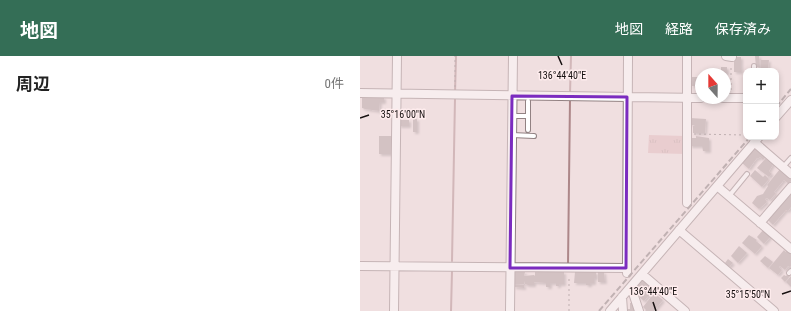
<!DOCTYPE html>
<html lang="ja">
<head>
<meta charset="utf-8">
<style>
	body { margin:0; font-family:"Roboto Condensed","Noto Sans JP",sans-serif; background:#f2f2f2; color:#222 }
	.controls { position:absolute; right:12px; top:12px; display:grid; overflow:hidden; border-radius:8px; box-shadow:0 2px 6px #0003 }
	.controls button { width:36px; height:36px; display:grid; place-items:center; padding:0; border:0; border-bottom:1px solid #e0e0e0; background:#fff; color:#222; font:20px sans-serif }
	.compass { position:absolute; left:335px; top:12px; width:36px; height:36px; border-radius:50%; background:#fff; box-shadow:0 2px 6px #0003; rotate:339deg }
	.list { margin:0; padding:0; list-style:none }
	h2 { display:flex; justify-content:space-between; align-items:center; height:52px; margin:0; padding:0 16px; font-size:17px }
	h2 small { font-size:13px; font-weight:400; color:#767676 }
	.map { position:relative; flex:none; width:431px; height:255px; overflow:hidden }
	header { display:flex; align-items:center; gap:24px; box-sizing:border-box; height:56px; padding:0 20px; background:#346e56; color:#fff }
	header strong { font-size:19px }
	nav { display:flex; gap:22px; margin-inline-start:auto; font-size:14px }
	main { display:flex }
	aside { flex:1; background:#fff }
	.map>svg:first-child { display:block }
</style>
</head>
<body>
<header>
<strong>地図</strong>
<nav><a>地図</a><a>経路</a><a>保存済み</a></nav>
</header>
<main>
<aside>
<h2>周辺<small>0件</small></h2>
<ul class="list">
</ul>
</aside>
<div class="map">
<svg width="431" height="255" viewBox="0 0 431 255">
	<defs>
		<pattern id="grass-tufts" width="24" height="20" patternUnits="userSpaceOnUse"><rect width="24" height="20" fill="#e0b8ba"/><path d="M3 7l-1-3M5 7V3M7 7l1-3M15 17l-1-3M17 17v-4M19 17l1-3" fill="none" stroke="#bf9d9f"/></pattern>
		<filter id="shadow"><feDropShadow dx="2" dy="2" stdDeviation="1" flood-color="#0004"/></filter>
	</defs>
	<rect width="100%" height="100%" fill="#f0dfe0"/>
	<path fill="url(#grass-tufts)" d="M 289,79 L 325,80 L 325,98 L 288,97 Z"/>
	<g fill="none" stroke-linecap="round" stroke-linejoin="round">
		<path stroke="#ad8789" stroke-width="2" d="M 95,37 L 96,0
			M 210,38 L 211,0
			M 92,205 L 95,42
			M 208,209 L 210,43
			M 91,255 L 92,215"/>
	</g>
	<path fill="#b0a0a1" filter="url(#shadow)" d="M 395,0 L 399,0 L 400,11 L 396,11 Z
		M 374,1 L 381,1 L 381,16 L 374,16 Z
		M 401,4 L 409,4 L 408,12 L 401,12 Z
		M 361,11 L 367,11 L 367,17 L 361,17 Z
		M 332,21 L 341,21 L 341,30 L 335,31 L 335,30 L 332,30 Z
		M 2,40 L 24,41 L 24,46 L 20,46 L 19,55 L 5,53 L 2,52 Z
		M 330,62 L 346,63 L 345,77 L 333,77 L 333,70 L 335,69 L 331,69 Z
		M 53,63 L 57,63 L 57,76 L 53,76 Z
		M 39,64 L 49,64 L 49,70 L 39,70 Z
		M 19,80 L 33,80 L 32,98 L 19,98 Z
		M 336,80 L 349,82 L 349,95 L 343,95 L 342,90 L 330,90 L 330,82 L 336,82 Z
		M 394,92 L 406,100 L 403,104 L 400,101 L 398,103 L 397,102 L 389,113 L 382,107 Z
		M 407,101 L 414,107 L 409,115 L 412,118 L 409,121 L 397,112 Z
		M 420,113 L 431,122 L 431,125 L 429,128 L 424,124 L 414,136 L 416,137 L 410,144 L 407,142 L 405,143 L 407,146 L 399,153 L 392,147 L 397,140 L 403,138 L 408,130 L 407,129 Z
		M 395,114 L 403,121 L 405,119 L 409,123 L 402,131 L 390,120 Z
		M 431,137 L 431,151 L 428,155 L 426,154 L 413,169 L 407,163 Z
		M 403,174 L 411,180 L 404,188 L 397,181 Z
		M 389,179 L 397,184 L 396,185 L 402,190 L 395,198 L 382,187 Z
		M 379,190 L 387,197 L 378,207 L 371,200 Z
		M 424,194 L 426,196 L 427,194 L 431,198 L 431,210 L 430,211 L 428,210 L 425,214 L 420,210 L 419,211 L 422,214 L 418,219 L 409,212 Z
		M 405,200 L 413,206 L 408,212 L 400,205 Z
		M 368,203 L 373,207 L 369,211 L 365,207 Z
		M 175,215 L 204,216 L 204,228 L 199,228 L 199,230 L 196,230 L 196,227 L 190,227 L 190,231 L 186,231 L 186,227 L 174,226 L 174,229 L 168,229 L 165,228 L 164,225 L 164,228 L 154,228 L 154,216 L 165,216 L 164,220 L 174,219 L 175,220 Z
		M 238,215 L 244,216 L 245,226 L 238,226 Z
		M 215,216 L 236,216 L 236,222 L 234,222 L 234,227 L 230,227 L 230,229 L 226,229 L 226,227 L 214,227 Z
		M 428,218 L 430,220 L 425,226 L 421,222 L 424,219 L 426,220 Z
		M 431,220 L 431,231 L 426,226 Z
		M 280,223 L 282,224 L 283,223 L 294,233 L 284,245 L 279,241 L 280,240 L 278,238 L 281,234 L 275,230 Z
		M 154,228 L 164,229 L 164,232 L 154,231 Z
		M 294,237 L 303,244 L 294,255 L 285,255 L 286,254 L 283,251 Z
		M 270,247 L 273,247 L 277,255 L 266,255 L 266,253 L 270,253 Z"/>
	<g fill="none" stroke-linecap="round" stroke-linejoin="round">
		<defs>
			<path id="service" d="M 394,15 L 394,10
				M 152,60 L 168,60
				M 168,74 L 168,45
				M 152,79 L 174,80
				M 423,111 L 431,102
				M 369,140 L 387,118
				M 429,217 L 431,215"/>
			<path id="minor" d="M 366,0 L 372,1
				M 0,37 L 341,42
				M 363,42 L 386,42
				M 416,61 L 431,44
				M 394,86 L 431,118
				M 357,130 L 431,193
				M 327,147 L 327,0
				M 400,167 L 431,131
				M 319,174 L 414,255
				M 0,210 L 266,212
				M 267,217 L 268,0
				M 282,218 L 325,255
				M 271,231 L 279,255
				M 262,241 L 263,255
				M 34,255 L 37,0
				M 150,255 L 153,0
				M 250,255 L 399,81"/>
		</defs>
		<use href="#service" stroke="#928283" stroke-width="6"/>
		<use href="#minor" stroke="#928283" stroke-width="10"/>
		<path stroke="#837878" stroke-width="1" stroke-dasharray="2 3" stroke-linecap="butt" d="M 95,31 L 95,0
			M 371,34 L 371,9
			M 334,78 L 384,79
			M 209,255 L 209,220"/>
		<use href="#service" stroke="#fff" stroke-width="4"/>
		<use href="#minor" stroke="#fff" stroke-width="8"/>
		<path stroke="#867a7b" stroke-width="2" stroke-dasharray="6 3" stroke-linecap="butt" d="M 416,51 L 431,33
			M 239,255 L 390,81"/>
	</g>
	<path d="M0 0H431V255H0ZM 152,40 L 267,41 L 266,212 L 150,212 Z" fill="#f0dfe0" fill-opacity=".55" fill-rule="evenodd"/>
	<path fill="none" stroke="#7b2cbf" stroke-width="3" stroke-linejoin="round" d="M 152,40 L 267,41 L 266,212 L 150,212 Z"/>
	<path fill="none" stroke="#161010" stroke-width="1.5" d="M 198,0 L 202,9M 0,62 L 9,59M 422,238 L 431,235M 293,246 L 296,255"/>
	<g font-size="10" text-anchor="middle" fill="#161010" stroke="#feeced" stroke-width="3" stroke-linejoin="round" paint-order="stroke">
		<text x="202" y="23">136°44'40"E</text>
		<text x="43" y="62">35°16'00"N</text>
		<text x="293" y="239">136°44'40"E</text>
		<text x="388" y="242">35°15'50"N</text>
	</g>
</svg>
<div class="controls">
<button>+</button>
<button>−</button>
</div>
<svg class="compass" viewBox="-18 -18 36 36"><path d="M0-13l5 13h-10z" fill="#e53935"/><path d="M0 13l5-13h-10z" fill="#767676"/></svg>
</div>
</main>
</body>
</html>
